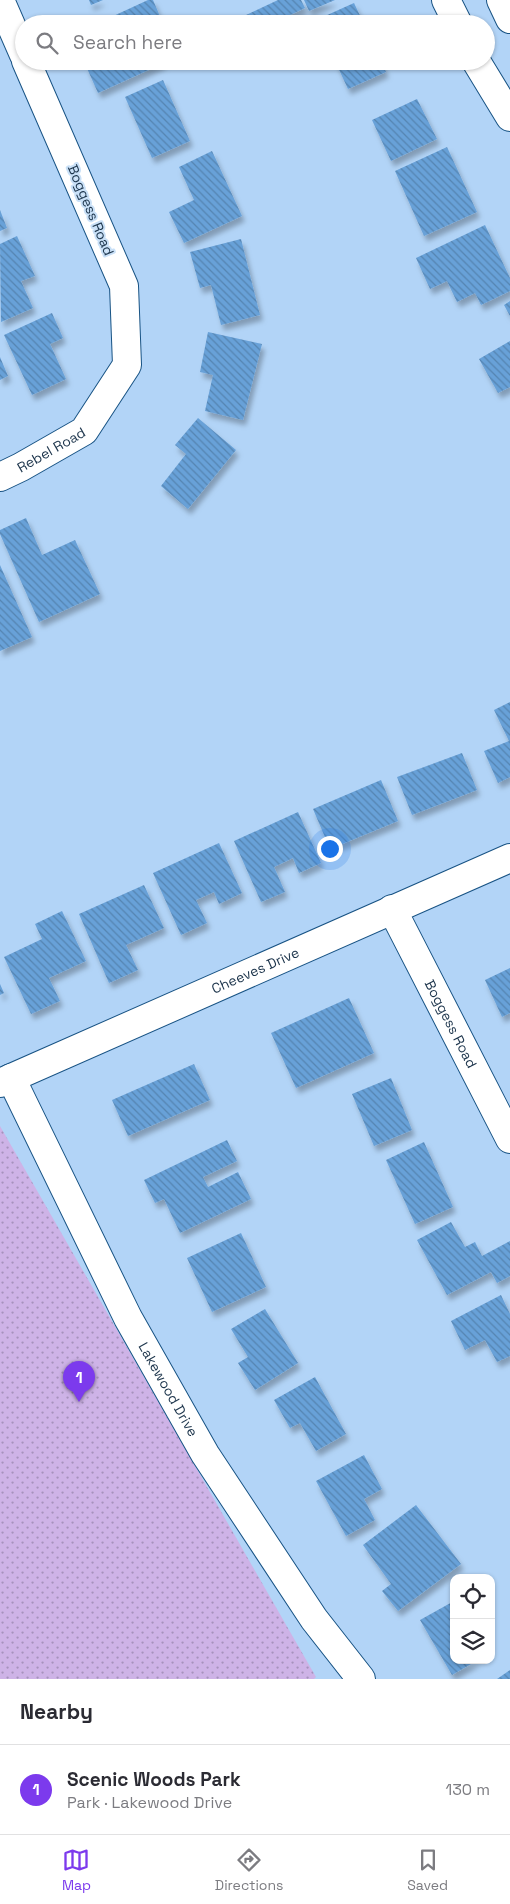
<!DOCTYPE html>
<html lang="en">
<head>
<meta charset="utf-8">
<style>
	body { margin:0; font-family:"Space Grotesk",sans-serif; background:#f7f7f7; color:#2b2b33 }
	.controls { position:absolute; right:15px; bottom:15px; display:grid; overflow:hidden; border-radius:10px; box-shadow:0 1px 4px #0004 }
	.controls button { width:45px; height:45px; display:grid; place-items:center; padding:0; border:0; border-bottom:1px solid #e1e1e2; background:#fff; color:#2b2b33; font:25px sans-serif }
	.you { position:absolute; left:329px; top:848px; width:18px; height:18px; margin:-12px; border:4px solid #fff; border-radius:50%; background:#1a73e8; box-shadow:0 0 0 8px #1a73e833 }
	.badge { display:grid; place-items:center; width:32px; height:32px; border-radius:50%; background:#7c3aed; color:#fff; font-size:16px; font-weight:700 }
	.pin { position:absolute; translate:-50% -41px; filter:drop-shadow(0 1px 2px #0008) }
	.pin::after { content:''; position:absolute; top:26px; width:18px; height:15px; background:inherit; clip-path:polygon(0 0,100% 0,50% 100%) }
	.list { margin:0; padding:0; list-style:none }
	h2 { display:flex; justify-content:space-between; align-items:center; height:65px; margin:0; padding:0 20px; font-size:21px }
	h2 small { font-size:16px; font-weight:400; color:#7c7c81 }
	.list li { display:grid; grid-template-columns:32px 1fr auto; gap:15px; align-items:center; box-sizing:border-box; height:90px; padding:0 20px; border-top:1px solid #e1e1e2 }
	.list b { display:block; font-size:19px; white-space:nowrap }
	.list p { margin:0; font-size:16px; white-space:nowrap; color:#7c7c81 }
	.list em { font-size:16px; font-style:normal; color:#7c7c81 }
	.icon { flex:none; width:28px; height:28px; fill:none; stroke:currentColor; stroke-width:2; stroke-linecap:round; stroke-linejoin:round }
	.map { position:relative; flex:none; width:510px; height:1679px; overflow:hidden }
	.search { position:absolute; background:#fff; box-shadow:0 1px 4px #0004; left:15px; right:15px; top:15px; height:55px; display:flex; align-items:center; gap:12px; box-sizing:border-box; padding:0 18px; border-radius:28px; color:#7c7c81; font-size:19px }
	.sheet { height:155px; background:#fff }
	nav { display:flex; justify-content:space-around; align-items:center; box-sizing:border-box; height:70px; border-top:1px solid #e1e1e2; background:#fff; font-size:14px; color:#7c7c81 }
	nav a { display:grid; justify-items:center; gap:2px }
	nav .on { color:#7c3aed }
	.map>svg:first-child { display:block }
</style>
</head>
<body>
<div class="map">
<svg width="510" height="1679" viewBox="0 0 510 1679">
	<defs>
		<pattern id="grass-dots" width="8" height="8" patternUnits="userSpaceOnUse" patternTransform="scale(1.25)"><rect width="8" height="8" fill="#ceb3e7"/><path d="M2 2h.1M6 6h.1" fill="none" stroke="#a692bd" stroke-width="1.8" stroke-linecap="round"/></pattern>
		<pattern id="building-back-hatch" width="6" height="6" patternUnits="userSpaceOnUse" patternTransform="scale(1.25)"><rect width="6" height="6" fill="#68a1d8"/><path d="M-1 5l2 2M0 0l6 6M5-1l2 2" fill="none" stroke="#5584b1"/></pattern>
		<filter id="shadow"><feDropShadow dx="3" dy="5.5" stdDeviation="2.5" flood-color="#0004"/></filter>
	</defs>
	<rect width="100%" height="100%" fill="#b2d4f7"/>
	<path fill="url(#grass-dots)" d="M 0,1126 L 316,1677 L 314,1679 L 0,1679 Z"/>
	<path fill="url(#building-back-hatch)" filter="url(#shadow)" d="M 89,0 L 103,0 L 91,5 Z
		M 148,0 L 153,0 L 162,21 L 156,24 L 96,24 Z
		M 278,0 L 301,0 L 305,8 L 271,24 L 248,24 L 244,16 Z
		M 304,0 L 335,0 L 309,11 Z
		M 354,3 L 364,24 L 318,24 L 316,20 Z
		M 97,61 L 163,61 L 164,63 L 98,93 L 86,66 Z
		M 335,61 L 381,61 L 386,72 L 348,89 Z
		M 163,80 L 190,141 L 152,158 L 125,97 Z
		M 417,99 L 437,139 L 391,161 L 372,120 Z
		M 447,147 L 477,212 L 424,236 L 395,171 Z
		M 212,151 L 242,216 L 184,243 L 169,212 L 194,200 L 179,167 Z
		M 0,210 L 7,228 L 0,231 Z
		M 485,225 L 510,278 L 510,291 L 481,305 L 475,293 L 457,302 L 447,281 L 430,289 L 416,258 Z
		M 17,236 L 35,276 L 21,281 L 33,308 L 1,322 L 0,244 Z
		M 241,239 L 260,315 L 221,325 L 211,285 L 200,288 L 190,252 Z
		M 510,301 L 510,316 L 504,305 Z
		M 52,313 L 63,338 L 50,344 L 66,379 L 32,395 L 4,335 Z
		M 208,332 L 262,344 L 243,420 L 205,411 L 213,375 L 200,372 Z
		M 510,341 L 510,387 L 498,393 L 479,359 Z
		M 0,357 L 8,376 L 0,380 Z
		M 198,418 L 236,450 L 188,509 L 161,486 L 186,454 L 175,445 Z
		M 26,518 L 42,555 L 75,540 L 100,594 L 39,622 L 0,534 L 0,530 Z
		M 0,565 L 32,637 L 0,651 Z
		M 510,702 L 510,777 L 498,783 L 484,751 L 509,741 L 494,710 Z
		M 462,753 L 477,790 L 412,815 L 397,777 Z
		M 381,780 L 398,821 L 330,849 L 313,809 Z
		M 298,812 L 321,863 L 299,873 L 293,858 L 274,867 L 285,892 L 261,902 L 234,841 Z
		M 219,843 L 242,893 L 219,904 L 214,892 L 196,900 L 207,923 L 181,935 L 153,873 Z
		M 144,885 L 164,928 L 126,945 L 138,970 L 109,983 L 79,914 Z
		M 62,911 L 86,961 L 49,978 L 60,1001 L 31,1014 L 4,957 L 42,939 L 35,924 Z
		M 510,968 L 510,1013 L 502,1017 L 485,980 Z
		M 0,984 L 4,993 L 0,995 Z
		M 349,998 L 374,1053 L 296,1088 L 271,1033 Z
		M 194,1064 L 210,1100 L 128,1136 L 112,1100 Z
		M 391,1078 L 412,1130 L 374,1146 L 352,1094 Z
		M 227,1140 L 237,1161 L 203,1177 L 208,1187 L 238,1172 L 251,1199 L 180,1233 L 164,1199 L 155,1203 L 144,1180 Z
		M 424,1142 L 453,1207 L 415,1224 L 386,1160 Z
		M 451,1222 L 465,1247 L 475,1242 L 482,1256 L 510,1241 L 510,1276 L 497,1283 L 491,1272 L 447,1295 L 417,1240 Z
		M 241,1233 L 266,1287 L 212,1312 L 187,1258 Z
		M 501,1295 L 510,1314 L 510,1356 L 497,1362 L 485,1340 L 465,1350 L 451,1321 Z
		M 265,1309 L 298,1363 L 255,1390 L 238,1363 L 248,1357 L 231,1329 Z
		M 315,1377 L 346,1434 L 316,1451 L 300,1423 L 290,1428 L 274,1400 Z
		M 364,1455 L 382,1489 L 364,1499 L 375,1520 L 346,1536 L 316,1481 Z
		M 416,1505 L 461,1564 L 398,1611 L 382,1591 L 391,1584 L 363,1545 Z
		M 454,1601 L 454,1660 L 478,1660 L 452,1675 L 420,1620 Z
		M 510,1670 L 510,1679 L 497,1679 Z"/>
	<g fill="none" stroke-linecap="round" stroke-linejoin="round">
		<defs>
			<g id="street">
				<path d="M 0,0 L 24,55"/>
				<path id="s1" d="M 0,477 L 21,467 L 84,431 L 127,365 L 124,286 L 26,61"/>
				<path id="s2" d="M 392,909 L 510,1139"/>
				<path id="s3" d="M 11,1078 L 128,1318 L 205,1454 L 314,1619 L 361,1679"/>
			</g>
			<g id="secondary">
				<path d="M 446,0 L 458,24"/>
				<path d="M 501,0 L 510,19"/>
				<path d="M 476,61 L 510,117"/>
				<path id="s4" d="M 0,1083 L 510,858"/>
			</g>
		</defs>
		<use href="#street" stroke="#185384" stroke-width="30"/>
		<use href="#secondary" stroke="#185384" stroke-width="30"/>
		<use href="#street" stroke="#fff" stroke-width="28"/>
		<use href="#secondary" stroke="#fff" stroke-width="28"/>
	</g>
	<g text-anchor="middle" stroke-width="4" stroke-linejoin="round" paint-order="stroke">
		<g font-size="14" fill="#1c344b" stroke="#c9e0f7">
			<text transform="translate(91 210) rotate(67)" y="5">Boggess Road</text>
			<text dy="5" stroke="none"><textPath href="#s1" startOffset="58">Rebel Road</textPath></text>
			<text dy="5" stroke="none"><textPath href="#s4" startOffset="279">Cheeves Drive</textPath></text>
			<text dy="5" stroke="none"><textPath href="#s2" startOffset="129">Boggess Road</textPath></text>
			<text dy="5" stroke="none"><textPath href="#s3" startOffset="349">Lakewood Drive</textPath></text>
		</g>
	</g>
</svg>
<div class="controls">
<button><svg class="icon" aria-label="locate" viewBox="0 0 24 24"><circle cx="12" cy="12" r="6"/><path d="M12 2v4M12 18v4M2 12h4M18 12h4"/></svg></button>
<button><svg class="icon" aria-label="layers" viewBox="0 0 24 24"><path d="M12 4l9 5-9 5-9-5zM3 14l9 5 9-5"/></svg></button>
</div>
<div class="you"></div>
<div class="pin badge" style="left:79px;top:1402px">1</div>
<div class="search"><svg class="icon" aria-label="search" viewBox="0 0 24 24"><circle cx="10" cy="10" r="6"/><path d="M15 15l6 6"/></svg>Search here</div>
</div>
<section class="sheet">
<h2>Nearby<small></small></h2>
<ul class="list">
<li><span class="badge">1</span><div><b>Scenic Woods Park</b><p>Park · Lakewood Drive</p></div><em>130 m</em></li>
</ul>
</section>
<nav>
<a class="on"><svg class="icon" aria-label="map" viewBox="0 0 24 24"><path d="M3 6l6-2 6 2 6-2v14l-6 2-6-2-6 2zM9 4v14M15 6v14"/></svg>Map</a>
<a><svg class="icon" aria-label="directions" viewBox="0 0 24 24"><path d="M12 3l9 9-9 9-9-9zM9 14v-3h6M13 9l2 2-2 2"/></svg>Directions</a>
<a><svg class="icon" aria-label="saved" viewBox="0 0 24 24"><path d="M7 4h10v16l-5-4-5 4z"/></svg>Saved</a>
</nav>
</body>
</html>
